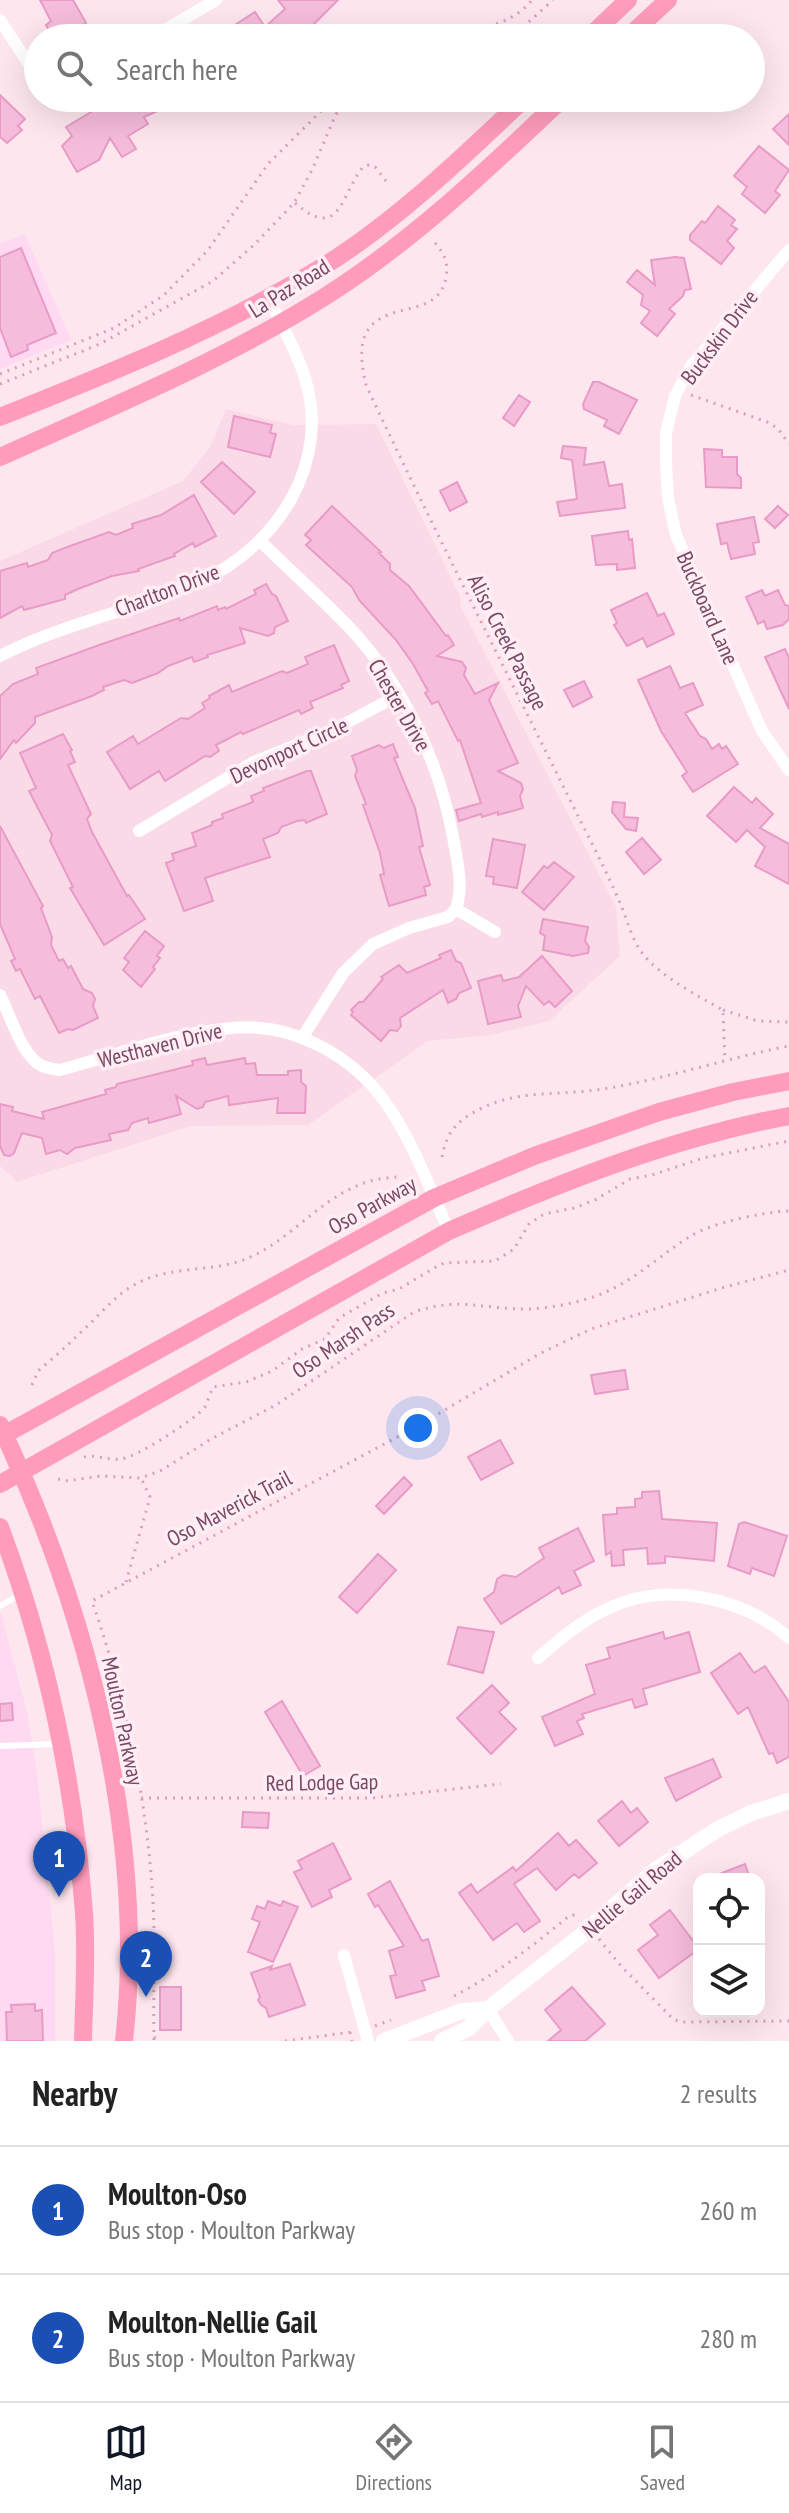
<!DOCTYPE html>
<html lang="en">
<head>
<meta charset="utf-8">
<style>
	body { margin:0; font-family:"PT Sans Narrow",sans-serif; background:#f6f6f6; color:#222 }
	.controls { position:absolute; right:24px; bottom:24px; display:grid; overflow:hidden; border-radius:16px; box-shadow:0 8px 32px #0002 }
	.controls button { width:72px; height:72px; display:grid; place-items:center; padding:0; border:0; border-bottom:2px solid #e0e0e0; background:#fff; color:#222; font:40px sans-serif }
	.you { position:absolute; left:418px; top:1428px; width:28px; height:28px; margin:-20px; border:6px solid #fff; border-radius:50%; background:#1a73e8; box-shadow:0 0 0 12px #1a73e833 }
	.badge { display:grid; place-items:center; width:52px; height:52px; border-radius:50%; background:#111827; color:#fff; font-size:26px; font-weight:700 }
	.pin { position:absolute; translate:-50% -66px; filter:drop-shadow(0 2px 4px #0008) }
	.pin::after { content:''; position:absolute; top:42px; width:28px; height:24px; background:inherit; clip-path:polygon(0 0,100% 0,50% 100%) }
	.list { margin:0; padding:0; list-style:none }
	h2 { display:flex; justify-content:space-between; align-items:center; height:104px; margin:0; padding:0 32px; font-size:34px }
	h2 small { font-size:26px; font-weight:400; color:#767676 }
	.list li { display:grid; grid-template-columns:52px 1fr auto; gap:24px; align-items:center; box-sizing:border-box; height:128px; padding:0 32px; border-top:2px solid #e0e0e0 }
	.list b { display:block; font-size:30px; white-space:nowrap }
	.list p { margin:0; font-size:26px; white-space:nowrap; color:#767676 }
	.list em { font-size:26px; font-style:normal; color:#767676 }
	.icon { flex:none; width:44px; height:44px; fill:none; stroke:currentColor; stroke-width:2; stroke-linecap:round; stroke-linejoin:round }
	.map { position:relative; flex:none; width:789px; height:2041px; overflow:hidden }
	.search { position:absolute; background:#fff; box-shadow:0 8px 32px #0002; left:24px; right:24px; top:24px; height:88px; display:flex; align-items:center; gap:20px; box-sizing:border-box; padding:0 28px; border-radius:44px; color:#767676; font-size:30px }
	.sheet { height:360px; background:#fff }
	nav { display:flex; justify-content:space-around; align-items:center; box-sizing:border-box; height:112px; border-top:2px solid #e0e0e0; background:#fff; font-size:22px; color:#767676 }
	nav a { display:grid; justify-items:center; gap:4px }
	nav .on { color:#111827 }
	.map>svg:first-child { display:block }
</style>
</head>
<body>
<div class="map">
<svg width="789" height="2041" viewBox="0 0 789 2041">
	<rect width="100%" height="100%" fill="#fee6ee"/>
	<path fill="#fbdae7" d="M 226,409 L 293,425 L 376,424 L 460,596 L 461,607 L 616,907 L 620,956 L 549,1021 L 491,1035 L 428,1041 L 308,1125 L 191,1126 L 17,1182 L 0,1166 L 0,561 L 183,481 L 210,447 Z"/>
	<path fill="#ffd9f1" d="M 25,234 L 71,340 L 0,369 L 0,244 Z
		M 0,1610 L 27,1712 L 37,1773 L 55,1951 L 55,2041 L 0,2041 Z"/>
	<path fill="#f5bcdb" stroke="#e99bc7" stroke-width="2" d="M 40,0 L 73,0 L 86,23 L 81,27 L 85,34 L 78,38 L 53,38 L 46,25 L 51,21 Z
		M 278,0 L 338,0 L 306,32 L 302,28 L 291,38 L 215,38 L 255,12 L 265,27 L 285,9 Z
		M 0,95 L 25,119 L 18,126 L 22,130 L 7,143 L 0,137 Z
		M 107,98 L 193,98 L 168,111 L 162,109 L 144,117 L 148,124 L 128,136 L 136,149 L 122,157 L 110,138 L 99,160 L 77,172 L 62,146 L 72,136 L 66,127 L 96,109 L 94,105 Z
		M 789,114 L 789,145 L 773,129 Z
		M 759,146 L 789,170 L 775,191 L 780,195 L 765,213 L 742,194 L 747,187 L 734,176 Z
		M 718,206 L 735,220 L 731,225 L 737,229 L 727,241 L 734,248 L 721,264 L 690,240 L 690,235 L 702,221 L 705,223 Z
		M 21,248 L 56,333 L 27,345 L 28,350 L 11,357 L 0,328 L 0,257 Z
		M 675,257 L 684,258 L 691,289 L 685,290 L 683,296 L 669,309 L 675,314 L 657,336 L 641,323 L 650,311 L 641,305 L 643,295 L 627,282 L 637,270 L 655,285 L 651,260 Z
		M 593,382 L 599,382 L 637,400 L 619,434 L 604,426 L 607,420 L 584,409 L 583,404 Z
		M 519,395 L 530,402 L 514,426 L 503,418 Z
		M 234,416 L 272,425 L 270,433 L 276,434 L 270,457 L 228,447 Z
		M 563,446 L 586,448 L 584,465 L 604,462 L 609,486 L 622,484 L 625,508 L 560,516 L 557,502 L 577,499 L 572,460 L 561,458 Z
		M 704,449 L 722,450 L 722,457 L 737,457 L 737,474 L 741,478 L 741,488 L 706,487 Z
		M 222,462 L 255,492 L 234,514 L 201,482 Z
		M 457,482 L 467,502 L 450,511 L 440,491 Z
		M 194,495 L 216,536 L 195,547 L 193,543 L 174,554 L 175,556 L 138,569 L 139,571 L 112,576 L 78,589 L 65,595 L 65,599 L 24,610 L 22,606 L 0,618 L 0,571 L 27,563 L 28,567 L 48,560 L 52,553 L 70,546 L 109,532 L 116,535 L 133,528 L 132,524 L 161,515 Z
		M 332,506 L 381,552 L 379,553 L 390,564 L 390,570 L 409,586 L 446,636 L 448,635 L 454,645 L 437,656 L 462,662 L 466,668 L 464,675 L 475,694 L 498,683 L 489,700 L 518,763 L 498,771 L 521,783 L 523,789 L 520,796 L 523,808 L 498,815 L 498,812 L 482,817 L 481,814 L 459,821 L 456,810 L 481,803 L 460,740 L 458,741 L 438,701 L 432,704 L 425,693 L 428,691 L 413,664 L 396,640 L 359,600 L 352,587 L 306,545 L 311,540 L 305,535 Z
		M 778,506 L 788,515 L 775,528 L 765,519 Z
		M 754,517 L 759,542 L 753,543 L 755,554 L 731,559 L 727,543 L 721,544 L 717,524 Z
		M 628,531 L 629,540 L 632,539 L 635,568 L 617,570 L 617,564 L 596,565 L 592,536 Z
		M 266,584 L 272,594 L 276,596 L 288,621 L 275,627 L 274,633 L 268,636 L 240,628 L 245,643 L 207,655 L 208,657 L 194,662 L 192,657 L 168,666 L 158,673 L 132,683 L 124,680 L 103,687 L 104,690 L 92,696 L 35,717 L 35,723 L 16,743 L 14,740 L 0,759 L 0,696 L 13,684 L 38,674 L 36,668 L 102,644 L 179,618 L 180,621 L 217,606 L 218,610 L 225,607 L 226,609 L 256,594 L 254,590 Z
		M 762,590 L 765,596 L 778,590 L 785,605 L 789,606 L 789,619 L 783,625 L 767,629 L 764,621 L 758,624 L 746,597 Z
		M 647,593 L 658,616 L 664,613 L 674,634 L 647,647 L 643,638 L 627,646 L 614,625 L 617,623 L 611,610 Z
		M 334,645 L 349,681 L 341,685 L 343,688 L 310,702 L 313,708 L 301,714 L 299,710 L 243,734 L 241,732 L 216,745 L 219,751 L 210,757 L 205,756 L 165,781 L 159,771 L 130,789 L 107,752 L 133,736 L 138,744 L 181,718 L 188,719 L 205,708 L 202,703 L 210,698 L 209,696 L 229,685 L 232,692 L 282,671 L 287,673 L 308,664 L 305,657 Z
		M 785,649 L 789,658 L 789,709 L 765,657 Z
		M 670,666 L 680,688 L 693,683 L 703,705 L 685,713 L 700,736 L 706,739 L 712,749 L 719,744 L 722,749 L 726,746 L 738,764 L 693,792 L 682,776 L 687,772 L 661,731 L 638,680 Z
		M 584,681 L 592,697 L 573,707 L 564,690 Z
		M 63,734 L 72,750 L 70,751 L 75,762 L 68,765 L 91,814 L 87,819 L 92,832 L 127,896 L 129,895 L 145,919 L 104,945 L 70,888 L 73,887 L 50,841 L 52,835 L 29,791 L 36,788 L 20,753 Z
		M 393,744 L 398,757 L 394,758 L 415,808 L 423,846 L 419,847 L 430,885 L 424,887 L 426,895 L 389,906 L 380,875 L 384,874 L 380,853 L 363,805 L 366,804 L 355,776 L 357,770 L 352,756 L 379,745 L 384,748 Z
		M 307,771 L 311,771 L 327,814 L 306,823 L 305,820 L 297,821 L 281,827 L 278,833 L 263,839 L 270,857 L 205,878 L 213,901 L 184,911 L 166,863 L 174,860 L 172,854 L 196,846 L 192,833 L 212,825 L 212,822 L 223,818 L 222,814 L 253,802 L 251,796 L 264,791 L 263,788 Z
		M 734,787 L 752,803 L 756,798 L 773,814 L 760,828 L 789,844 L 789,884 L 755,866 L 765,847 L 747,830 L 736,842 L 707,816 Z
		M 613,802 L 625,803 L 624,817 L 638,818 L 636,831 L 626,829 L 612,812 Z
		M 0,826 L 43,906 L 41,908 L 52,937 L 51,945 L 59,961 L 63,959 L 68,968 L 71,966 L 83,989 L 92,993 L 95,999 L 93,1006 L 98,1018 L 73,1030 L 68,1029 L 59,1033 L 40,996 L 35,999 L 20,969 L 16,971 L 11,961 L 15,959 L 0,924 Z
		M 642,838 L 661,860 L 644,874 L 626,852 Z
		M 493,839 L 525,845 L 517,888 L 493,884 L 494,877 L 486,876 Z
		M 554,862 L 574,877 L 544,910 L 522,892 L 544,866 L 548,868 Z
		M 543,919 L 588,927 L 585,941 L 589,947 L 588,953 L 573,956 L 543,950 L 545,936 L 540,933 Z
		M 145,931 L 164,946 L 157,956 L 160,958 L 153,967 L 155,969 L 141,987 L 123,970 L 129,962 L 124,958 Z
		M 451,950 L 456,961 L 461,963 L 471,988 L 459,993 L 456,999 L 448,1003 L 443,990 L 400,1018 L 401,1026 L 397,1031 L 390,1030 L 381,1041 L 351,1015 L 353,1012 L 351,1010 L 359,1002 L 363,1002 L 383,979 L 381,977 L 399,965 L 407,973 L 441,958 L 439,955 Z
		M 542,956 L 572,991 L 555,1007 L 549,1001 L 544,1005 L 526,986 L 518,1006 L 521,1017 L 488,1024 L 478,981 L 501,975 L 503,981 L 519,977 Z
		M 205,1058 L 207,1065 L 245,1058 L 246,1064 L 255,1063 L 257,1075 L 288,1075 L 288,1071 L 301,1070 L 301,1082 L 306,1086 L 305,1113 L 277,1113 L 278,1098 L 229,1105 L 228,1096 L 205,1102 L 203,1107 L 197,1109 L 176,1096 L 181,1114 L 149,1123 L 148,1118 L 132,1123 L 128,1130 L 109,1134 L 111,1140 L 75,1148 L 67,1154 L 60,1150 L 46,1154 L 42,1138 L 22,1133 L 14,1153 L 10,1156 L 4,1155 L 0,1146 L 0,1104 L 13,1107 L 12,1111 L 44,1119 L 42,1112 L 106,1094 L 105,1090 L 116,1087 L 117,1084 L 193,1065 L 192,1061 Z
		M 625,1370 L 628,1389 L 595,1394 L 591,1375 Z
		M 500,1440 L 513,1463 L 481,1480 L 468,1457 Z
		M 404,1477 L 412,1485 L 384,1514 L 376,1506 Z
		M 659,1491 L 662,1519 L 717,1523 L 714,1561 L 665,1556 L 665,1563 L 648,1564 L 647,1548 L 623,1550 L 624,1565 L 612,1566 L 611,1552 L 606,1555 L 603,1515 L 617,1514 L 617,1508 L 635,1507 L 635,1499 L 642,1498 L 642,1492 Z
		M 744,1522 L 787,1536 L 774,1576 L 752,1568 L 750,1574 L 728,1566 L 739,1524 Z
		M 578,1528 L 594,1561 L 574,1571 L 581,1585 L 562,1594 L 559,1587 L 501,1624 L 484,1599 L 494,1592 L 497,1579 L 503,1575 L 516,1577 L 544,1558 L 539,1548 Z
		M 378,1554 L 396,1570 L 357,1613 L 339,1597 Z
		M 458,1627 L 494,1632 L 483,1673 L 448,1664 Z
		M 663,1632 L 665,1639 L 689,1632 L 700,1672 L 643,1689 L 647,1704 L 635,1708 L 632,1699 L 582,1714 L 584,1718 L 577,1721 L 583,1734 L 555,1746 L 542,1717 L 595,1694 L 586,1665 L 610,1658 L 607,1648 Z
		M 740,1653 L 754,1673 L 765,1666 L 789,1702 L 789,1757 L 777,1763 L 773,1753 L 769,1754 L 748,1707 L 738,1714 L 711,1673 Z
		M 492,1685 L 509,1703 L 499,1712 L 516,1729 L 491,1754 L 457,1718 Z
		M 282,1701 L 320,1766 L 303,1776 L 265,1712 Z
		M 12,1703 L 13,1720 L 0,1721 L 0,1704 Z
		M 713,1759 L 721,1777 L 676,1801 L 665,1778 Z
		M 622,1801 L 631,1813 L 637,1808 L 648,1822 L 619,1846 L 598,1821 Z
		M 243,1812 L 269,1813 L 268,1828 L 242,1827 Z
		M 558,1833 L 569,1846 L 576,1840 L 597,1863 L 579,1878 L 574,1874 L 556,1890 L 537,1868 L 514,1884 L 540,1921 L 524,1932 L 517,1923 L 493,1940 L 459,1893 L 471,1884 L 477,1893 L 513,1867 L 516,1871 Z
		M 333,1843 L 351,1879 L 329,1890 L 332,1897 L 312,1907 L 294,1872 L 302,1869 L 298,1861 Z
		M 745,1864 L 750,1879 L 709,1879 L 709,1878 Z
		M 390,1881 L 422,1941 L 428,1939 L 439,1976 L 422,1981 L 425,1990 L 396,1998 L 390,1976 L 396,1975 L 389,1951 L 404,1946 L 378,1905 L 375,1907 L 368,1894 Z
		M 268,1901 L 281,1906 L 283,1901 L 298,1907 L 273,1962 L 248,1952 L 260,1922 L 252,1919 L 257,1906 L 265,1909 Z
		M 670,1910 L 699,1949 L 659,1978 L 638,1950 L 658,1935 L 650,1925 Z
		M 290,1964 L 305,2005 L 269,2017 L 266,2008 L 261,2005 L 258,2000 L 260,1997 L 251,1973 L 272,1966 L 270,1970 Z
		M 160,1987 L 181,1987 L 181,2030 L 160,2030 Z
		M 572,1987 L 605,2024 L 585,2041 L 548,2041 L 561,2030 L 545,2010 Z
		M 35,2004 L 35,2011 L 42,2010 L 43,2041 L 7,2041 L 6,2012 L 12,2012 L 11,2005 Z"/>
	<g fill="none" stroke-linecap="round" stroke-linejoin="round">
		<path stroke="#db9ec0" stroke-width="3" stroke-dasharray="2 6" stroke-linecap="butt" d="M 442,38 C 473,28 510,28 532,0
			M 511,38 L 553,0
			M 295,203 C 340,242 340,196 363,167 L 369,165 L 375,167 L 386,181
			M 435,243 C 444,253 449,263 446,277 C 439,319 388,300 368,330 C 358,345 362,368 366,385 C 430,522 498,655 565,790 C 584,828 604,866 621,905 C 627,920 631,936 640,950 C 657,975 698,996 723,1010 L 725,1061
			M 0,374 L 114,328 L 164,295 L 208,250 L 268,164 L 334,98
			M 0,384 L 100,344 L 213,281 L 255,244 L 294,203 L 312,170 L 336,114 L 347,106 L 369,98
			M 691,395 L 770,423 L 779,430 L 789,444
			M 723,1010 L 758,1021 L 789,1022
			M 442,1157 C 447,1130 458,1120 482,1108 C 521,1089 562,1096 603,1089 C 666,1079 726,1058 789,1046
			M 32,1385 L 38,1371 C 52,1359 66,1347 79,1334 C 97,1318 113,1297 134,1285 C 168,1265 210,1273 246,1259 C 302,1236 331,1177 401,1177
			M 84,1457 C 97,1454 108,1461 121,1459 C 139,1456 183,1426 198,1414 L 205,1407 L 213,1387 L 246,1382 L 272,1371 L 302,1349 L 325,1339 L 339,1318 L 349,1312 L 383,1293 L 399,1289 L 434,1268 L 444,1263 L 495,1261 L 514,1249 L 529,1224 L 544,1214 L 574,1208 L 595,1200 L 630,1179 L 652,1175 L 703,1158 L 789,1141
			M 58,1479 L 68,1481 L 100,1476 L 141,1478 L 162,1470 L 211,1439 L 276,1405 L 414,1312 C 461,1296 484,1310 529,1309 C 552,1308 581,1302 601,1294 C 634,1281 659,1256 689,1237 C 711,1223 762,1212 789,1211
			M 126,1582 L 150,1497 L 142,1480
			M 141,1798 L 371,1798 L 501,1784
			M 599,1939 L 621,1966 L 673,2019 L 681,2022 L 789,2021
			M 454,1996 C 495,1975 533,1946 569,1916 L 573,1915 L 579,1920
			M 375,2026 L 391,2020
			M 350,2032 L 352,2041
			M 154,2037 L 161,2041
			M 154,2040 C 153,1989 156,1938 152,1887 C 145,1790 124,1693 92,1601 L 416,1427 L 541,1353 L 591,1329 L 725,1287 L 789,1270
			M 285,2041 L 352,2032"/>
		<path stroke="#fff" stroke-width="6" d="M 0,1606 L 21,1594
			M 0,1746 L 56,1744"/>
		<path stroke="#fff" stroke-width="12" d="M 0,20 L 38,78
			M 151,38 L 216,0
			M 789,250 L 691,366 L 675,396 L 666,433 L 666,465 L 668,498 L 676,535 L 762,731 L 789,770
			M 260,541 C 290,570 320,597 348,626 C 402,683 439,760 453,837 C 457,861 464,885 456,909
			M 0,656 C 63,623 134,611 199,582 C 277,547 333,462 304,375 C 295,348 281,323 268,298
			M 139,831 L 254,762 L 333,730 L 399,695
			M 0,995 C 10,1015 19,1047 36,1062 C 43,1068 52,1069 60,1070 C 114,1056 177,1032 232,1028 C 293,1022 354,1056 388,1106 C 414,1144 430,1190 449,1231
			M 302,1038 L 343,973 L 373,944 L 409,928 L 448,917 L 456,909 L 495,932
			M 538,1658 C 560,1639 582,1620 609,1608 C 666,1581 743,1597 789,1638
			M 344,1955 L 368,2041
			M 488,2009 L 508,2041"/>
		<path stroke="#fff" stroke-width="16" d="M 384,2041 L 462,2011 L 488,2009
			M 442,2041 L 469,2028 L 488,2009 L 582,1935 L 654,1871 L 718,1829 L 751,1813 L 789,1801"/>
		<path stroke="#ff9cbc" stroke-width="18" d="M 588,38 L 628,0
			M 627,38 L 668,0
			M 0,417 C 110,373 218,330 319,269 C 392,225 463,157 525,98
			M 0,457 C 111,407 223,361 326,296 C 414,240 488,169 563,98
			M 0,1425 C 87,1610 147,1836 124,2041
			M 0,1437 L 434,1198 L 534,1156 L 659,1112 L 733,1092 L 789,1081
			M 0,1484 L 449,1231 C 559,1183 671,1138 789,1116
			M 0,1527 C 46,1650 74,1782 84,1913 C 87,1955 84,1998 83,2041"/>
	</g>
	<g text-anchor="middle" stroke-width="7" stroke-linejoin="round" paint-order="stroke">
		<g font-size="22" fill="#794865" stroke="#ffeef4">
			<text transform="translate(289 288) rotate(-32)" y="8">La Paz Road</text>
			<text transform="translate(719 337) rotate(-53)" y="8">Buckskin Drive</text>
			<text transform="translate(167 590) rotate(-21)" y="8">Charlton Drive</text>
			<text transform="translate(708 608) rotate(66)" y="8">Buckboard Lane</text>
			<text transform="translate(508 642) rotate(63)" y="8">Aliso Creek Passage</text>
			<text transform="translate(400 705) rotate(60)" y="8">Chester Drive</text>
			<text transform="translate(289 750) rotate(-25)" y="8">Devonport Circle</text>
			<text transform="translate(160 1045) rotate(-14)" y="8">Westhaven Drive</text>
			<text transform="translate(372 1205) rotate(-29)" y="8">Oso Parkway</text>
			<text transform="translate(343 1340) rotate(-34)" y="8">Oso Marsh Pass</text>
			<text transform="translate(229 1508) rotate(-28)" y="8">Oso Maverick Trail</text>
			<text transform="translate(123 1721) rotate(78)" y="8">Moulton Parkway</text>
			<text transform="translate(322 1782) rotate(-1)" y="8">Red Lodge Gap</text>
			<text transform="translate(632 1894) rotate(-40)" y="8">Nellie Gail Road</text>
		</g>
	</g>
</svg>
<div class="controls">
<button><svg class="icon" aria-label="locate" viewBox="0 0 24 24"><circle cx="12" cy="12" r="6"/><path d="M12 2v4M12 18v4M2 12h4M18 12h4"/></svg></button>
<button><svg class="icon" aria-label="layers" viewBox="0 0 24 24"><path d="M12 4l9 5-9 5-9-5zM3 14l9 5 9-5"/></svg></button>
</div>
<div class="you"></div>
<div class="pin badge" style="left:59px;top:1897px;background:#1a4fb4">1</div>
<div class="pin badge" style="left:146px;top:1997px;background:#1a4fb4">2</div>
<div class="search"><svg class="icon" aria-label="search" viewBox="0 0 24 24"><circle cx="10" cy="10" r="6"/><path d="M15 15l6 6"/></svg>Search here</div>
</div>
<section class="sheet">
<h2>Nearby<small>2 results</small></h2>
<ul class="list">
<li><span class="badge" style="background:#1a4fb4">1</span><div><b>Moulton-Oso</b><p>Bus stop · Moulton Parkway</p></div><em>260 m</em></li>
<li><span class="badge" style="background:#1a4fb4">2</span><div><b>Moulton-Nellie Gail</b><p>Bus stop · Moulton Parkway</p></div><em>280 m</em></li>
</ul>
</section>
<nav>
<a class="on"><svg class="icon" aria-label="map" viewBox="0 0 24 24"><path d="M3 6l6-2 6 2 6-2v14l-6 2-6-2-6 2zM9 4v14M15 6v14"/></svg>Map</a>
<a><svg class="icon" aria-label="directions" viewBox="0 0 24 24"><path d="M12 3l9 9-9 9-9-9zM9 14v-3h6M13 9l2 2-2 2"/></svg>Directions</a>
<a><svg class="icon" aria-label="saved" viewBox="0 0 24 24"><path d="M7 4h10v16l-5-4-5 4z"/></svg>Saved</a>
</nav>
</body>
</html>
